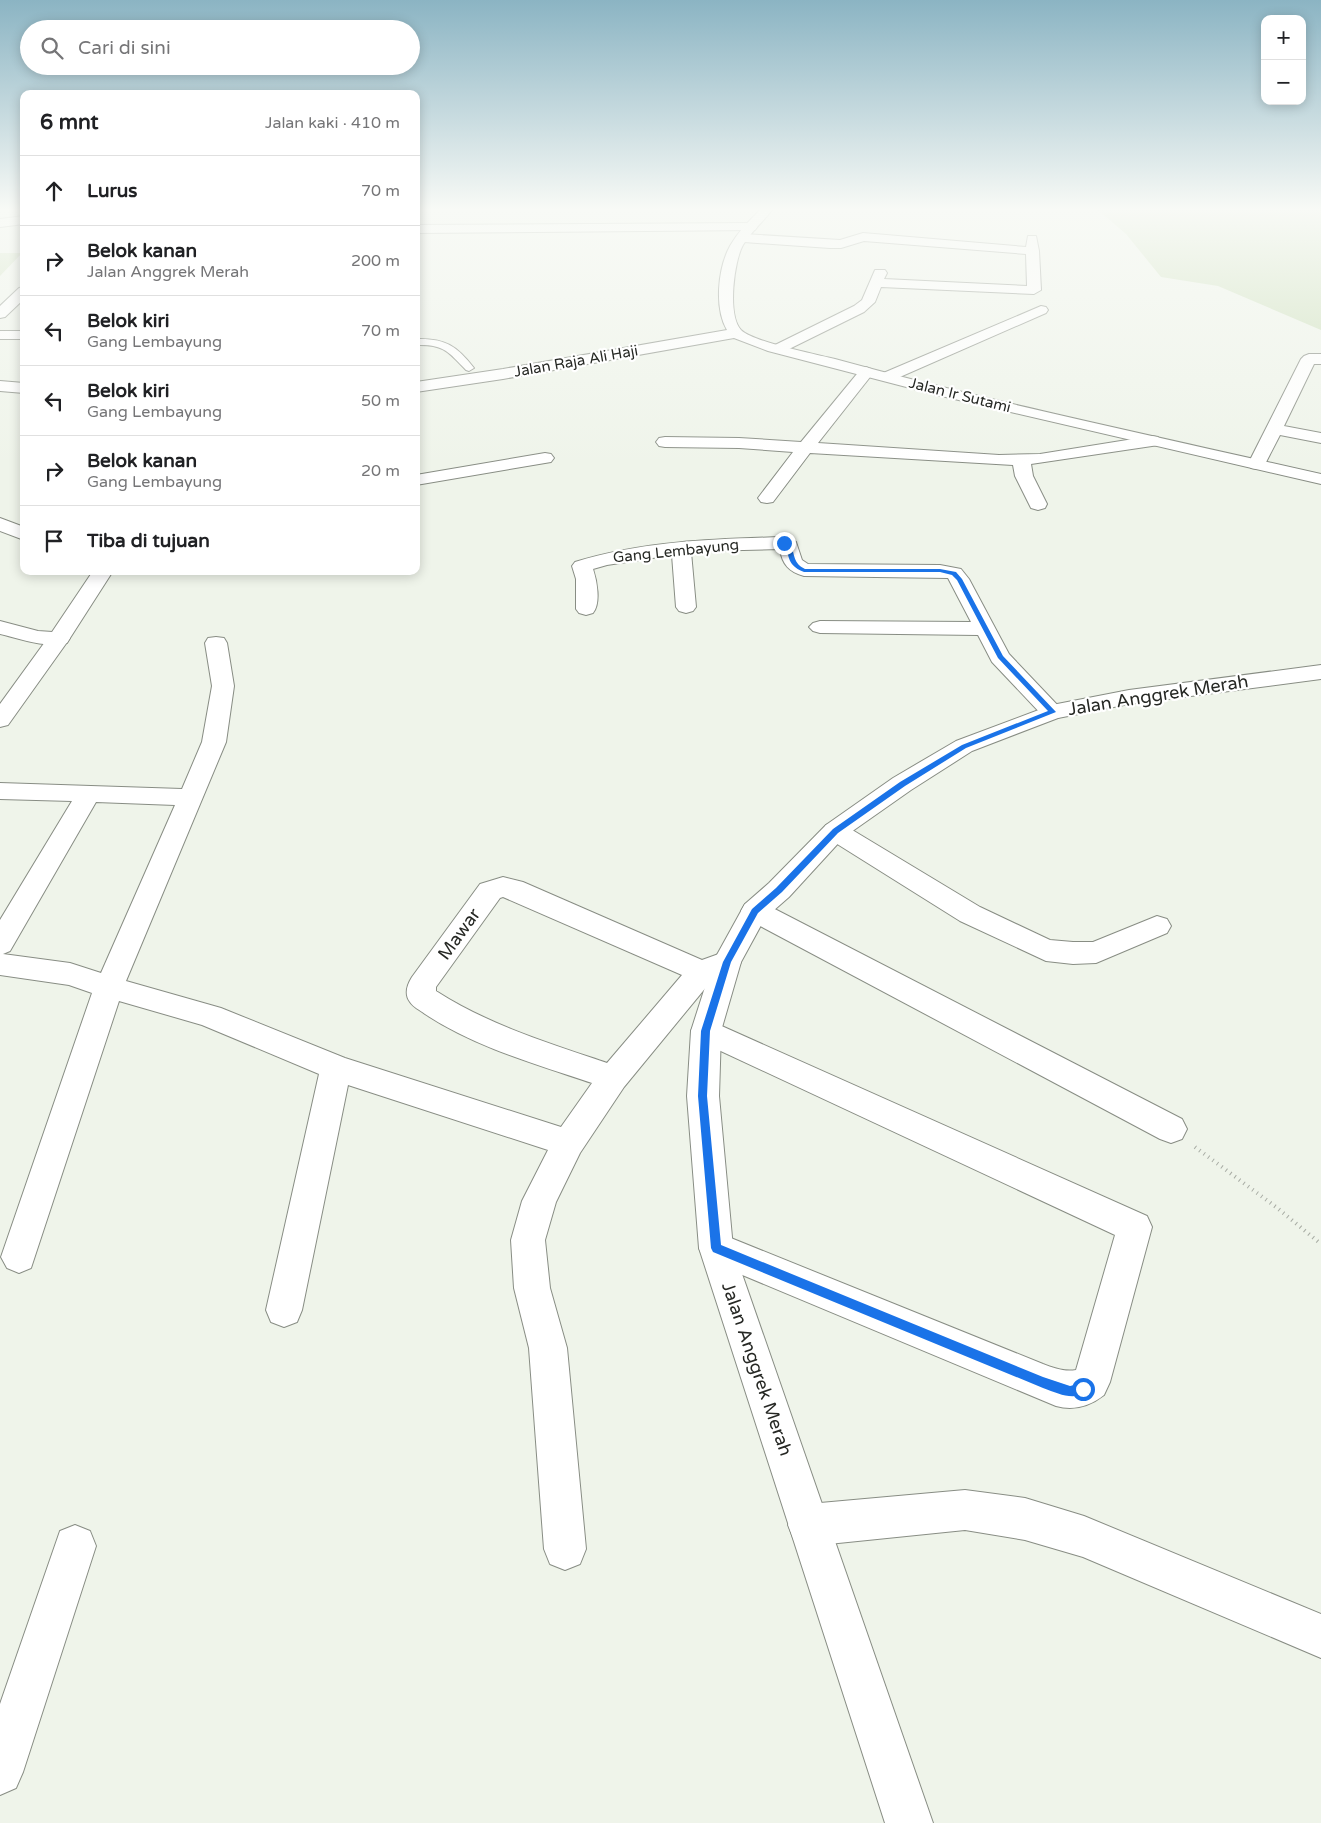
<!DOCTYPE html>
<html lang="id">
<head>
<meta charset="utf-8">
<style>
	body { margin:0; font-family:"Varela Round",sans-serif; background:#f6f6f6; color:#202124 }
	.controls { position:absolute; right:15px; top:15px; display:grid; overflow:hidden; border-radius:10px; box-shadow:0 2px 12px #0003 }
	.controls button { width:45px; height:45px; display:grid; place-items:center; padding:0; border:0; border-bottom:1px solid #e0e0e0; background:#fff; color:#202124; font:25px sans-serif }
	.stop { position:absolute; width:15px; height:15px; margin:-11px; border:4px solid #1a73e8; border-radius:50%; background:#fff }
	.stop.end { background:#1a73e8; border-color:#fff; box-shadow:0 1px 5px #0008 }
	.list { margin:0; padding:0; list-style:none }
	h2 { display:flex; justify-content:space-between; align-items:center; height:65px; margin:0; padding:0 20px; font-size:21px }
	h2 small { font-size:16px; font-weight:400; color:#757577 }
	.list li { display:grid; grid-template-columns:32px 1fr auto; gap:15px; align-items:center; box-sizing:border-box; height:70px; padding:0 20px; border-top:1px solid #e0e0e0 }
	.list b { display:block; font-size:19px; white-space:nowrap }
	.list p { margin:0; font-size:16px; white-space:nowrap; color:#757577 }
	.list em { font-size:16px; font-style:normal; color:#757577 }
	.icon { flex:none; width:28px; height:28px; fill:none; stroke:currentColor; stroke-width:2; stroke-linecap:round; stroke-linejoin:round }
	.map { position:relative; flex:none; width:1321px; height:1823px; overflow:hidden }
	.search { position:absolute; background:#fff; box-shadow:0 2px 12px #0003; left:20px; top:20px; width:400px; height:55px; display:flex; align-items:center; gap:12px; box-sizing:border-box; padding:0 18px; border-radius:28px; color:#757577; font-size:19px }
	.panel { position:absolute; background:#fff; box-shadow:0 2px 12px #0003; left:20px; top:90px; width:400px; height:485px; border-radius:10px }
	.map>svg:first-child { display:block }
</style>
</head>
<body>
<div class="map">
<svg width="1321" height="1823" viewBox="0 0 1321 1823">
	<rect width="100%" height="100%" fill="#eff4ea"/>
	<path fill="#cddfbb" d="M 1098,210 L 1321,210 L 1321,330 L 1218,286 L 1161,277 L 1126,234 Z
		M 0,253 L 22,253 L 0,276 Z"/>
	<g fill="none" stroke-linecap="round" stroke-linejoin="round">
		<defs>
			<path id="lane" d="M 416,339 C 445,338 457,346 474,368 L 469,371 L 466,370 C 448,351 443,344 416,345 Z"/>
			<path id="street" d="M 24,216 L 24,224 L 0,227 L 0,219 Z
				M 751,223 L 755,224 L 757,227 L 755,230 L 416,233 L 416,225 Z
				M 863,233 L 1026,247 L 1028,236 L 1036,236 L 1039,251 L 1041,290 L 1034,294 L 881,287 L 875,302 L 864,312 L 785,351 L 775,351 L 773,348 L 775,345 L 854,306 L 862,300 L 875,270 L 885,270 L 887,273 L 884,279 L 1027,286 L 1026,254 L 864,241 L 841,248 L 830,248 L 744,242 L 738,238 L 744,234 L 840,240 Z
				M 24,287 L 24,299 L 5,317 L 0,318 L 0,306 L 19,288 Z
				M 1041,306 L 1046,307 L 1048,310 L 1046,313 L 893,380 L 881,380 L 879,377 L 881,374 Z
				M 0,331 L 24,331 L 24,339 L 0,339 Z
				M 1309,354 L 1321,354 L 1321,364 L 1314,364 L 1284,426 L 1321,433 L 1321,443 L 1280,435 L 1263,468 L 1257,469 L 1251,468 L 1248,464 L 1301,359 L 1304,356 Z
				M 866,367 L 871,369 L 874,372 L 818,443 L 999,455 L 1040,454 L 1152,436 L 1158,437 L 1161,441 L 1158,445 L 1152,446 L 1031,464 L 1033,476 L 1047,504 L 1045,508 L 1038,510 L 1031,508 L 1015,476 L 1013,465 L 810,453 L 773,502 L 767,503 L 761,502 L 758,498 L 793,452 L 739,448 L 665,447 L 659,446 L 656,442 L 659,438 L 665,437 L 739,438 L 801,442 L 861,369 Z
				M 545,453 L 551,454 L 554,458 L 551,462 L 416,485 L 416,475 Z
				M 0,518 L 24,527 L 24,540 L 0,531 Z
				M 784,537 L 796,542 L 802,560 L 808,564 L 940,565 L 961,569 L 969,579 L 1009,654 L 1064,712 L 1060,717 L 1052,719 L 1044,717 L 992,662 L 978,635 L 820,633 L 813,631 L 809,627 L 813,623 L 820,621 L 971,622 L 948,578 L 804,576 C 789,572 782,564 780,549 L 702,551 L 691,552 L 696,607 L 693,611 L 686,613 L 679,611 L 676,607 L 672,555 L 607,565 L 593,569 C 597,581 601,603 593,613 L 586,615 L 579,613 L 576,609 L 576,579 L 572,566 L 575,562 C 643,541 714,539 784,537 Z
				M 0,621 L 38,631 L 67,633 L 70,638 L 67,643 C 44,648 21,639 0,634 Z
				M 216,637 L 224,638 L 227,643 L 234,686 L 226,742 L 126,981 L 221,1008 L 345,1058 L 561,1127 L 592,1083 C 535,1064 475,1047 425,1014 C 420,1010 413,1007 410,1002 C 404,994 407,985 412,977 L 480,884 L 503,877 L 523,882 L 702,960 L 727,951 L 737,954 L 741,962 L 737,970 L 712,980 L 624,1087 L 580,1153 L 556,1202 L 545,1240 L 550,1288 L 567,1348 L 586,1549 L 580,1564 L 565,1570 L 550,1564 L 544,1549 L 529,1348 L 514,1288 L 511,1240 L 522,1201 L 548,1150 L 348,1085 L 302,1310 L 297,1322 L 284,1327 L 271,1322 L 266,1310 L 319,1074 L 202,1025 L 119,1001 L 31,1268 L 19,1273 L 7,1268 L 1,1257 L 92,993 L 69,985 L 0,975 L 0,920 L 72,801 L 0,799 L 0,783 L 182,789 L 202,742 L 212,686 L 205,643 L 208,638 ZM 96,802 L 175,805 L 101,973 L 70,963 L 3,954 L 10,951 ZM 503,897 L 682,975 L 607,1063 C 548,1043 489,1025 436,991 L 436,987 L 500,898 Z
				M 835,822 L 844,825 L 980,907 L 1050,940 L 1073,942 L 1093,942 L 1157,916 L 1167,919 L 1171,926 L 1167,933 L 1096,963 L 1073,964 L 1046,961 L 960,921 L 826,837 L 822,831 L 826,825 Z
				M 755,901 L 765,904 L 1182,1119 L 1187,1129 L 1182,1139 L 1171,1143 L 1160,1139 L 745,918 L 741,911 L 745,904 Z
				M 706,1019 L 1147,1216 L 1152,1227 L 1110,1382 L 1104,1395 C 1090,1406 1074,1411 1056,1406 L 704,1259 L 699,1248 L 704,1237 L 716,1232 L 1043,1364 C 1054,1368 1064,1372 1076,1370 L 1115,1235 L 695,1039 L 691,1031 L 695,1023 Z
				M 965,1490 L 1025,1498 L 1084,1516 L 1321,1614 L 1321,1658 L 1083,1557 L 1025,1540 L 965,1530 L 809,1546 L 794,1540 L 788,1525 L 794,1510 L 809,1504 Z
				M 75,1525 L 90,1531 L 96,1546 L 23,1772 L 16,1788 L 0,1795 L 0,1704 L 60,1531 Z"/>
			<path id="secondary" d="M 93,571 L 113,571 L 70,638 L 8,725 L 0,727 L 0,704 L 50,635 Z
				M 1321,665 L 1321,679 L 1129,704 L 1058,718 L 972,751 L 911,790 L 844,837 L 789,897 L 765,918 L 741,962 L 721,1031 L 719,1096 L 733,1248 L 933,1823 L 885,1823 L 699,1248 L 687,1096 L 691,1031 L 713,962 L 745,904 L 769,883 L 826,825 L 893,778 L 956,741 L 1052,705 L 1129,690 Z"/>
			<path id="primary" d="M 760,210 L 772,210 C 763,222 751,232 743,245 C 734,261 727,315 741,330 C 753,342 815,354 835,359 C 995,403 1159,437 1321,474 L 1321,484 L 937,395 L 768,351 L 734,338 L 503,379 L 416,392 L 416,382 L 503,369 L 727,330 C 714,308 718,268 730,246 C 738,232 749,221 760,210 Z
				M 0,381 L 24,383 L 24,393 L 0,391 Z"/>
		</defs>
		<use href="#lane" stroke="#888d84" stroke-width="2"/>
		<use href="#street" stroke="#888d84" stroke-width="2"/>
		<use href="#secondary" stroke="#888d84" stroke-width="2"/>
		<use href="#primary" stroke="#888d84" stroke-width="2"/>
		<path stroke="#a8aca4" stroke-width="4" stroke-dasharray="1 4.5" stroke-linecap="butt" d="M 1195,1147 L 1276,1207 L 1321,1244"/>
		<use href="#lane" fill="#fff" fill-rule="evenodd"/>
		<use href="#street" fill="#fff" fill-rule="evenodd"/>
		<use href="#secondary" fill="#fff" fill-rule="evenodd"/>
		<use href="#primary" fill="#fff" fill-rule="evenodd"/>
	</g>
	<linearGradient id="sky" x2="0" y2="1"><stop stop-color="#8bb4c3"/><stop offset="0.45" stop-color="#f8faf6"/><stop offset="1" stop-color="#f8faf6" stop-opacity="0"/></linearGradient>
	<rect width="1321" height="465" fill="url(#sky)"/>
	<path fill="#1a73e8" d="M 782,542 L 791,545 C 795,555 793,563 805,569 L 940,569 L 956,572 L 962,579 L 1003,656 L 1056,712 L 966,748 L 905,786 L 838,833 L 782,892 L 758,913 L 731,962 L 710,1031 L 707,1096 L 721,1245 L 1043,1377 L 1070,1386 L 1083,1383 L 1087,1385 L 1089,1389 L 1087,1393 C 1071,1400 1059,1394 1043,1388 L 713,1252 L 711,1248 L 698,1096 L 701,1031 L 723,962 L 752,909 L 776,888 L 833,829 L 900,782 L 962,745 L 1048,711 L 998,658 L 957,580 L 952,575 L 940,572 L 804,572 C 791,567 788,560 787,547 L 782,544 Z"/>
	<g text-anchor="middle" stroke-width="4.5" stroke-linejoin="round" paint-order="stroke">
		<g font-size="15" fill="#262824" stroke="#fff">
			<text transform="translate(576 361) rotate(-10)" y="5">Jalan Raja Ali Haji</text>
			<text transform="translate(960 395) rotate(14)" y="5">Jalan Ir Sutami</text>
			<text transform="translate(676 551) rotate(-6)" y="5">Gang Lembayung</text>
		</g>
		<g font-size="18" fill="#262824" stroke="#fff">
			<text transform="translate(1158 695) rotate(-9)" y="6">Jalan Anggrek Merah</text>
			<text transform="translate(459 934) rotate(-54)" y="6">Mawar</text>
			<text transform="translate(757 1369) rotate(71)" y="6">Jalan Anggrek Merah</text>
		</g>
	</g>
</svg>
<div class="controls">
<button>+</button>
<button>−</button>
</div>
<div class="stop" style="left:1083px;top:1389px"></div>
<div class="stop end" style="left:784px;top:543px"></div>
<div class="search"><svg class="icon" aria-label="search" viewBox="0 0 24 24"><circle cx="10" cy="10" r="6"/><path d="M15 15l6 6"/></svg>Cari di sini</div>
<section class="panel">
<h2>6 mnt<small>Jalan kaki · 410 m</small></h2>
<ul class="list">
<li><svg class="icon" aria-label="ahead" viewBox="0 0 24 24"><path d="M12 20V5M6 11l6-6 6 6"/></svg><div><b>Lurus</b></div><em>70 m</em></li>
<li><svg class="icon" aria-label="right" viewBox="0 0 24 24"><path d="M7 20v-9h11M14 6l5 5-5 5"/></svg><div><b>Belok kanan</b><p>Jalan Anggrek Merah</p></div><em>200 m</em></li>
<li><svg class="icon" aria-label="left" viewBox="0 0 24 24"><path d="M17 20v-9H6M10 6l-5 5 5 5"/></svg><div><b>Belok kiri</b><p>Gang Lembayung</p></div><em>70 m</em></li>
<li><svg class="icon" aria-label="left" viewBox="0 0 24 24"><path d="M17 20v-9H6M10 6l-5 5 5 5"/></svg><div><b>Belok kiri</b><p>Gang Lembayung</p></div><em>50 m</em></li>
<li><svg class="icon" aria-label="right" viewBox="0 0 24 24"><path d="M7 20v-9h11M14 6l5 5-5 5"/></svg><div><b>Belok kanan</b><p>Gang Lembayung</p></div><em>20 m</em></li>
<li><svg class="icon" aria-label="arrive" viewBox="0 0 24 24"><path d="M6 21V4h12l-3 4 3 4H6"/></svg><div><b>Tiba di tujuan</b></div></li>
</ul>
</section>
</div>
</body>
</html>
